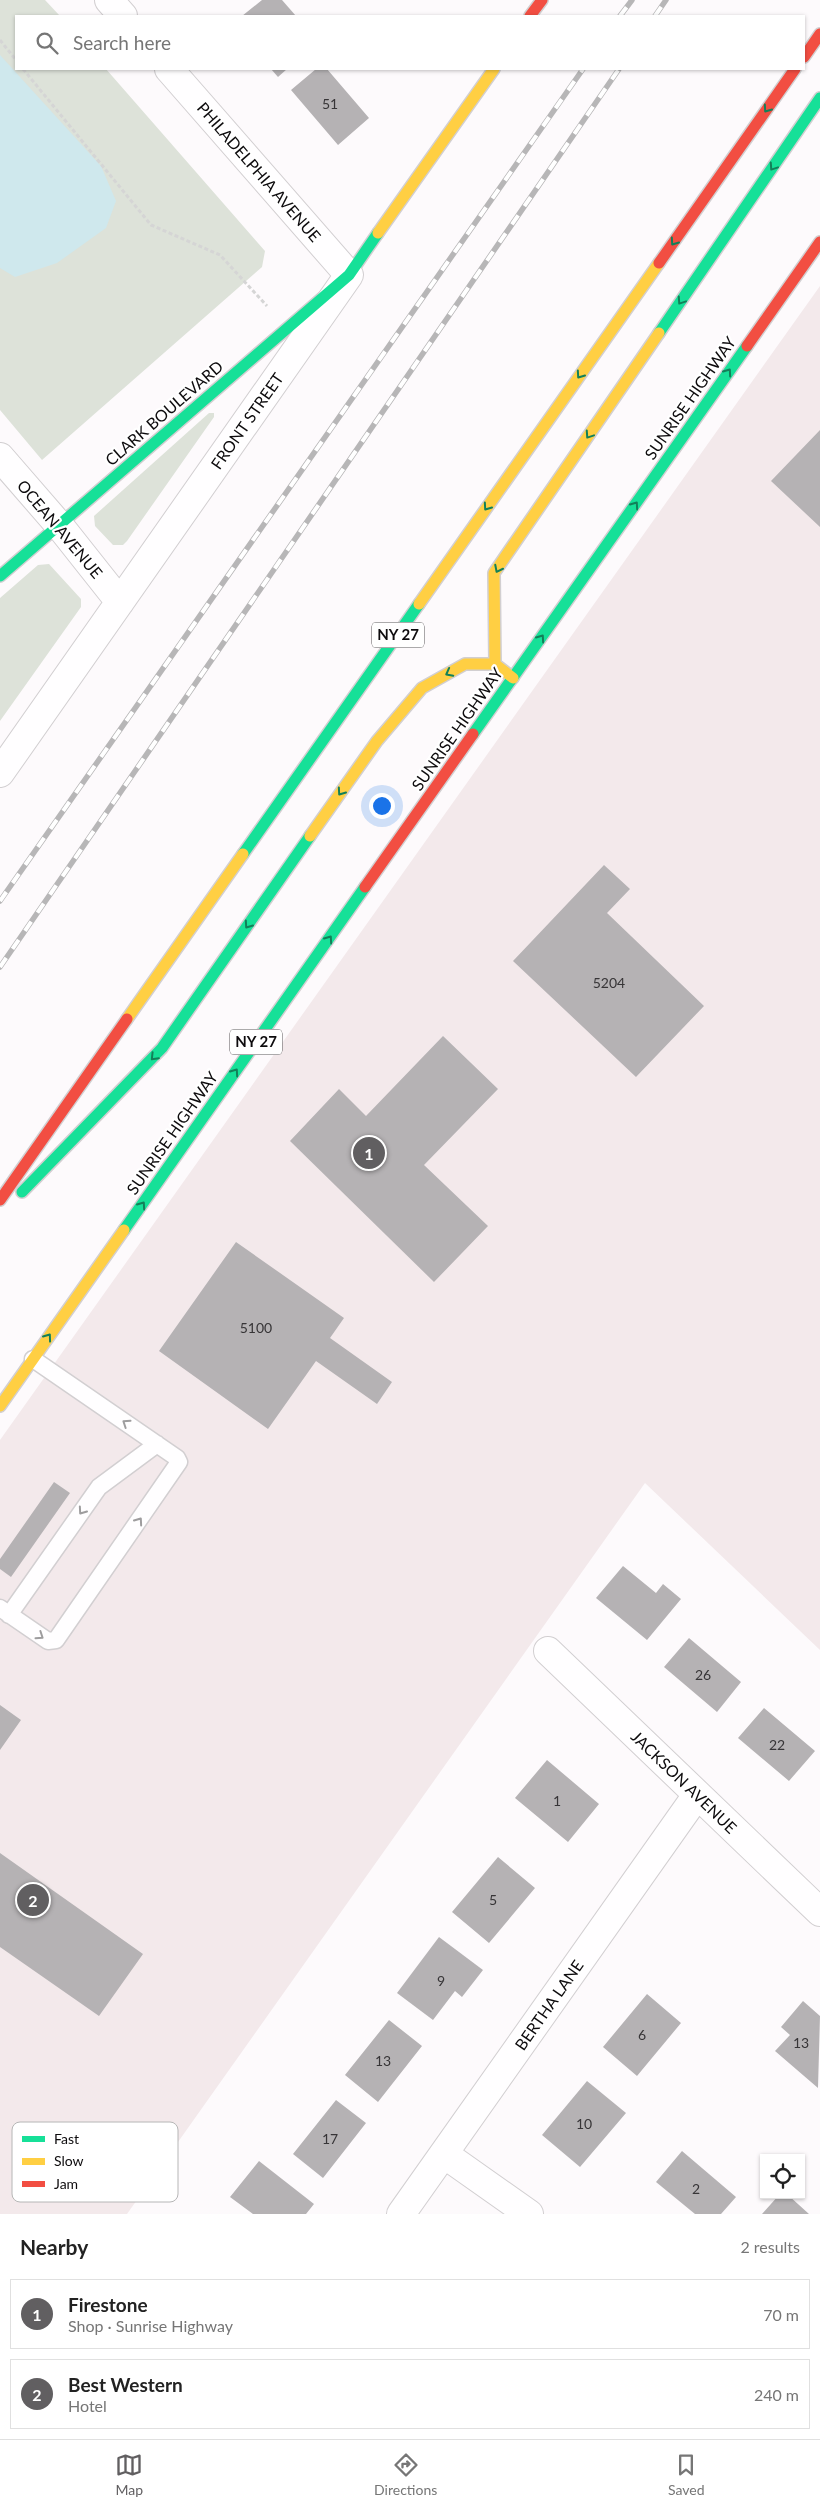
<!DOCTYPE html>
<html lang="en">
<head>
<meta charset="utf-8">
<style>
	body { margin:0; font-family:Lato,sans-serif; background:#f6f6f6; color:#222 }
	.controls { position:absolute; right:15px; bottom:15px; display:grid; overflow:hidden; border-radius:0px; box-shadow:0 1px 4px #0004 }
	.controls button { width:45px; height:45px; display:grid; place-items:center; padding:0; border:0; border-bottom:1px solid #e0e0e0; background:#fff; color:#222; font:25px sans-serif }
	.you { position:absolute; left:381px; top:805px; width:18px; height:18px; margin:-12px; border:4px solid #fff; border-radius:50%; background:#1a73e8; box-shadow:0 0 0 8px #1a73e833 }
	.badge { display:grid; place-items:center; width:32px; height:32px; border-radius:50%; background:#615f61; color:#fff; font-size:16px; font-weight:700 }
	.pin { position:absolute; translate:-50% -50%; border:2px solid #fff; box-shadow:0 1px 5px #0006 }
	.list { margin:0; padding:0; list-style:none }
	h2 { display:flex; justify-content:space-between; align-items:center; height:65px; margin:0; padding:0 20px; font-size:21px }
	h2 small { font-size:16px; font-weight:400; color:#767676 }
	.list li { display:grid; grid-template-columns:32px 1fr auto; gap:15px; align-items:center; box-sizing:border-box; height:70px; margin:0 10px 10px; padding:0 10px; border:1px solid #e0e0e0; border-radius:0px }
	.list b { display:block; font-size:19px; white-space:nowrap }
	.list p { margin:0; font-size:16px; white-space:nowrap; color:#767676 }
	.list em { font-size:16px; font-style:normal; color:#767676 }
	.icon { flex:none; width:28px; height:28px; fill:none; stroke:currentColor; stroke-width:2; stroke-linecap:round; stroke-linejoin:round }
	.map { position:relative; flex:none; width:820px; height:2214px; overflow:hidden }
	.search { position:absolute; background:#fff; box-shadow:0 1px 4px #0004; left:15px; right:15px; top:15px; height:55px; display:flex; align-items:center; gap:12px; box-sizing:border-box; padding:0 18px; border-radius:0px; color:#767676; font-size:19px }
	.sheet { height:225px; background:#fff }
	nav { display:flex; justify-content:space-around; align-items:center; box-sizing:border-box; height:70px; border-top:1px solid #e0e0e0; background:#fff; font-size:14px; color:#767676 }
	nav a { display:grid; justify-items:center; gap:2px }
	nav .on { color:#615f61 }
	.map>svg:first-child { display:block }
</style>
</head>
<body>
<div class="map">
<svg width="820" height="2214" viewBox="0 0 820 2214">
	<rect width="100%" height="100%" fill="#fdfafc"/>
	<path fill="#f3e9eb" d="M 820,286 L 820,1650 L 645,1483 L 127,2214 L 0,2214 L 0,1440 Z"/>
	<path fill="#dde2d9" d="M 0,0 L 45,0 L 60,16 L 16,16 L 16,69 L 106,69 L 265,251 L 262,267 L 42,460 L 0,410 Z
		M 209,413 L 214,413 L 214,417 L 127,541 L 123,545 L 113,545 L 95,526 L 94,516 Z
		M 49,564 L 81,599 L 81,607 L 0,721 L 0,598 L 38,565 Z"/>
	<path fill="#cfe8ed" d="M 0,55 L 101,166 L 116,201 L 106,228 L 57,263 L 15,277 L 0,268 Z"/>
	<path fill="#b5b2b4" d="M 262,0 L 282,0 L 296,16 L 242,16 Z
		M 271,69 L 287,69 L 278,77 Z
		M 316,69 L 327,69 L 369,118 L 338,145 L 291,90 Z
		M 820,430 L 820,527 L 771,481 Z
		M 604,865 L 630,889 L 607,913 L 704,1006 L 636,1077 L 513,961 Z
		M 443,1036 L 498,1089 L 424,1165 L 488,1226 L 434,1282 L 290,1141 L 339,1089 L 366,1116 Z
		M 236,1242 L 344,1318 L 330,1338 L 392,1382 L 377,1404 L 316,1361 L 268,1429 L 159,1351 Z
		M 54,1482 L 70,1493 L 11,1577 L 0,1569 L 0,1559 Z
		M 623,1566 L 656,1593 L 663,1584 L 681,1599 L 647,1640 L 596,1598 Z
		M 689,1638 L 741,1682 L 717,1712 L 664,1667 Z
		M 0,1705 L 21,1720 L 0,1750 Z
		M 764,1708 L 815,1751 L 789,1781 L 738,1738 Z
		M 547,1760 L 599,1804 L 568,1842 L 515,1798 Z
		M 0,1853 L 143,1954 L 99,2016 L 0,1947 Z
		M 498,1857 L 535,1888 L 489,1943 L 452,1912 Z
		M 439,1937 L 483,1970 L 462,1997 L 455,1991 L 433,2020 L 397,1993 Z
		M 647,1994 L 681,2023 L 637,2076 L 603,2047 Z
		M 803,2001 L 820,2016 L 818,2088 L 775,2051 L 790,2035 L 781,2027 Z
		M 389,2020 L 422,2046 L 378,2102 L 345,2075 Z
		M 587,2081 L 626,2113 L 580,2167 L 542,2135 Z
		M 336,2100 L 366,2123 L 323,2178 L 293,2154 Z
		M 682,2151 L 736,2197 L 721,2214 L 695,2214 L 656,2182 Z
		M 259,2161 L 314,2204 L 306,2214 L 253,2214 L 230,2197 Z
		M 779,2195 L 788,2195 L 809,2214 L 762,2214 Z"/>
	<g fill="none" stroke-linecap="round" stroke-linejoin="round">
		<defs>
			<path id="lane" d="M 0,1608 L 48,1641 L 56,1640 L 179,1462 L 177,1458 L 33,1359
				M 9,1615 L 99,1487 L 157,1444"/>
			<path id="street" d="M 109,0 L 123,16
				M 0,457 L 59,525 L 120,602
				M 0,773 L 349,275 L 169,69
				M 548,1651 L 820,1912
				M 444,2154 L 529,2214
				M 401,2214 L 697,1795"/>
			<path id="fast" d="M 659,333 L 820,98
				M 0,576 L 349,275 L 378,233
				M 473,734 L 747,346
				M 243,854 L 419,604
				M 22,1192 L 162,1048 L 310,836
				M 124,1230 L 365,887"/>
			<path id="slow" d="M 378,233 L 494,69
				M 419,604 L 659,263
				M 495,664 L 494,573 L 659,333
				M 310,836 L 377,741 L 422,688 L 465,664 L 495,664 L 513,678
				M 127,1019 L 243,854
				M 0,1406 L 124,1230"/>
			<path id="jam" d="M 530,16 L 542,0
				M 804,57 L 820,34
				M 659,263 L 795,69
				M 747,346 L 820,242
				M 365,887 L 473,734
				M 0,1200 L 127,1019"/>
		</defs>
		<use href="#lane" stroke="#d2cfd1" stroke-width="19"/>
		<use href="#street" stroke="#d2cfd1" stroke-width="30"/>
		<use href="#fast" stroke="#d2cfd1" stroke-width="14"/>
		<use href="#slow" stroke="#d2cfd1" stroke-width="14"/>
		<use href="#jam" stroke="#d2cfd1" stroke-width="14"/>
		<path stroke="#d5d5d5" stroke-width="3" stroke-dasharray="4 2.5" stroke-linecap="butt" d="M 0,40 L 16,60
			M 23,69 L 151,225 L 220,255 L 267,306"/>
		<use href="#lane" stroke="#fffeff" stroke-width="16"/>
		<use href="#street" stroke="#fffeff" stroke-width="28"/>
		<use href="#fast" stroke="#16e098" stroke-width="11"/>
		<use href="#slow" stroke="#ffcf43" stroke-width="11"/>
		<use href="#jam" stroke="#f24e42" stroke-width="11"/>
		<defs>
			<path id="rail" d="M 620,16 L 632,0
				M 655,16 L 666,0
				M 0,901 L 583,69
				M 0,967 L 619,69"/>
		</defs>
		<use href="#rail" stroke="#b7b6b7" stroke-width="5.5"/>
		<use href="#rail" stroke="#fff" stroke-width="4" stroke-dasharray="11" stroke-linecap="butt"/>
	</g>
	<defs><path id="oneway-chevron" d="M-2-3.5L2.5 0L-2 3.5" fill="none" stroke-width="1.6" stroke-linecap="round" stroke-linejoin="round" transform="scale(1.25)"/></defs>
	<g stroke="#128059">
		<use href="#oneway-chevron" transform="translate(767 109) rotate(125)"/>
		<use href="#oneway-chevron" transform="translate(773 167) rotate(124)"/>
		<use href="#oneway-chevron" transform="translate(674 242) rotate(125)"/>
		<use href="#oneway-chevron" transform="translate(681 301) rotate(124)"/>
		<use href="#oneway-chevron" transform="translate(728 372) rotate(-55)"/>
		<use href="#oneway-chevron" transform="translate(580 375) rotate(125)"/>
		<use href="#oneway-chevron" transform="translate(589 435) rotate(124)"/>
		<use href="#oneway-chevron" transform="translate(635 505) rotate(-55)"/>
		<use href="#oneway-chevron" transform="translate(487 507) rotate(125)"/>
		<use href="#oneway-chevron" transform="translate(498 569) rotate(117)"/>
		<use href="#oneway-chevron" transform="translate(541 638) rotate(-55)"/>
		<use href="#oneway-chevron" transform="translate(449 673) rotate(152)"/>
		<use href="#oneway-chevron" transform="translate(341 792) rotate(125)"/>
		<use href="#oneway-chevron" transform="translate(248 925) rotate(125)"/>
		<use href="#oneway-chevron" transform="translate(329 939) rotate(-55)"/>
		<use href="#oneway-chevron" transform="translate(154 1057) rotate(134)"/>
		<use href="#oneway-chevron" transform="translate(235 1072) rotate(-55)"/>
		<use href="#oneway-chevron" transform="translate(142 1205) rotate(-55)"/>
		<use href="#oneway-chevron" transform="translate(48 1337) rotate(-54)"/>
	</g>
	<g stroke="#9e9d9e">
		<use href="#oneway-chevron" transform="translate(126 1423) rotate(-146)"/>
		<use href="#oneway-chevron" transform="translate(82 1511) rotate(125)"/>
		<use href="#oneway-chevron" transform="translate(139 1521) rotate(-55)"/>
		<use href="#oneway-chevron" transform="translate(40 1636) rotate(34)"/>
	</g>
	<g text-anchor="middle" stroke-width="4.5" stroke-linejoin="round" paint-order="stroke">
		<g font-size="14" fill="#373537">
			<text x="330" y="109">51</text>
			<text x="609" y="988">5204</text>
			<text x="256" y="1333">5100</text>
			<text x="703" y="1680">26</text>
			<text x="777" y="1750">22</text>
			<text x="557" y="1806">1</text>
			<text x="493" y="1905">5</text>
			<text x="441" y="1986">9</text>
			<text x="642" y="2040">6</text>
			<text x="801" y="2048">13</text>
			<text x="383" y="2066">13</text>
			<text x="584" y="2129">10</text>
			<text x="330" y="2144">17</text>
			<text x="696" y="2194">2</text>
		</g>
		<g fill="#fff" stroke="#565456" stroke-width="1">
			<rect x="372" y="622.5" width="52" height="25" rx="4"/>
			<rect x="230" y="1029.5" width="52" height="25" rx="4"/>
		</g>
		<g font-size="15" font-weight="bold" fill="#0d0b0d">
			<text x="398" y="640">NY 27</text>
			<text x="256" y="1047">NY 27</text>
		</g>
		<g font-size="16" fill="#0d0b0d" stroke="#fff">
			<text transform="translate(259 172) rotate(49)" y="6">PHILADELPHIA AVENUE</text>
			<text transform="translate(690 398) rotate(-55)" y="6">SUNRISE HIGHWAY</text>
			<text transform="translate(164 413) rotate(-41)" y="6">CLARK BOULEVARD</text>
			<text transform="translate(247 421) rotate(-55)" y="6">FRONT STREET</text>
			<text transform="translate(60 529) rotate(50)" y="6">OCEAN AVENUE</text>
			<text transform="translate(457 729) rotate(-55)" y="6">SUNRISE HIGHWAY</text>
			<text transform="translate(172 1133) rotate(-55)" y="6">SUNRISE HIGHWAY</text>
			<text transform="translate(684 1782) rotate(44)" y="6">JACKSON AVENUE</text>
			<text transform="translate(549 2005) rotate(-55)" y="6">BERTHA LANE</text>
		</g>
	</g>
	<rect x="12" y="2122" width="166" height="80" rx="8" fill="#fff" stroke="#b6b6b6" stroke-width="1"/>
	<rect x="22" y="2136" width="23" height="6" fill="#16e098"/>
	<rect x="22" y="2158" width="23" height="7" fill="#ffcf43"/>
	<rect x="22" y="2181" width="23" height="6" fill="#f24e42"/>
	<g font-size="14" fill="#0d0b0d">
		<text x="54" y="2144">Fast</text>
		<text x="54" y="2166">Slow</text>
		<text x="54" y="2189">Jam</text>
	</g>
</svg>
<div class="controls">
<button><svg class="icon" aria-label="locate" viewBox="0 0 24 24"><circle cx="12" cy="12" r="6"/><path d="M12 2v4M12 18v4M2 12h4M18 12h4"/></svg></button>
</div>
<div class="you"></div>
<div class="pin badge" style="left:369px;top:1153px">1</div>
<div class="pin badge" style="left:33px;top:1900px">2</div>
<div class="search"><svg class="icon" aria-label="search" viewBox="0 0 24 24"><circle cx="10" cy="10" r="6"/><path d="M15 15l6 6"/></svg>Search here</div>
</div>
<section class="sheet">
<h2>Nearby<small>2 results</small></h2>
<ul class="list">
<li><span class="badge">1</span><div><b>Firestone</b><p>Shop · Sunrise Highway</p></div><em>70 m</em></li>
<li><span class="badge">2</span><div><b>Best Western</b><p>Hotel</p></div><em>240 m</em></li>
</ul>
</section>
<nav>
<a class="on"><svg class="icon" aria-label="map" viewBox="0 0 24 24"><path d="M3 6l6-2 6 2 6-2v14l-6 2-6-2-6 2zM9 4v14M15 6v14"/></svg>Map</a>
<a><svg class="icon" aria-label="directions" viewBox="0 0 24 24"><path d="M12 3l9 9-9 9-9-9zM9 14v-3h6M13 9l2 2-2 2"/></svg>Directions</a>
<a><svg class="icon" aria-label="saved" viewBox="0 0 24 24"><path d="M7 4h10v16l-5-4-5 4z"/></svg>Saved</a>
</nav>
</body>
</html>
